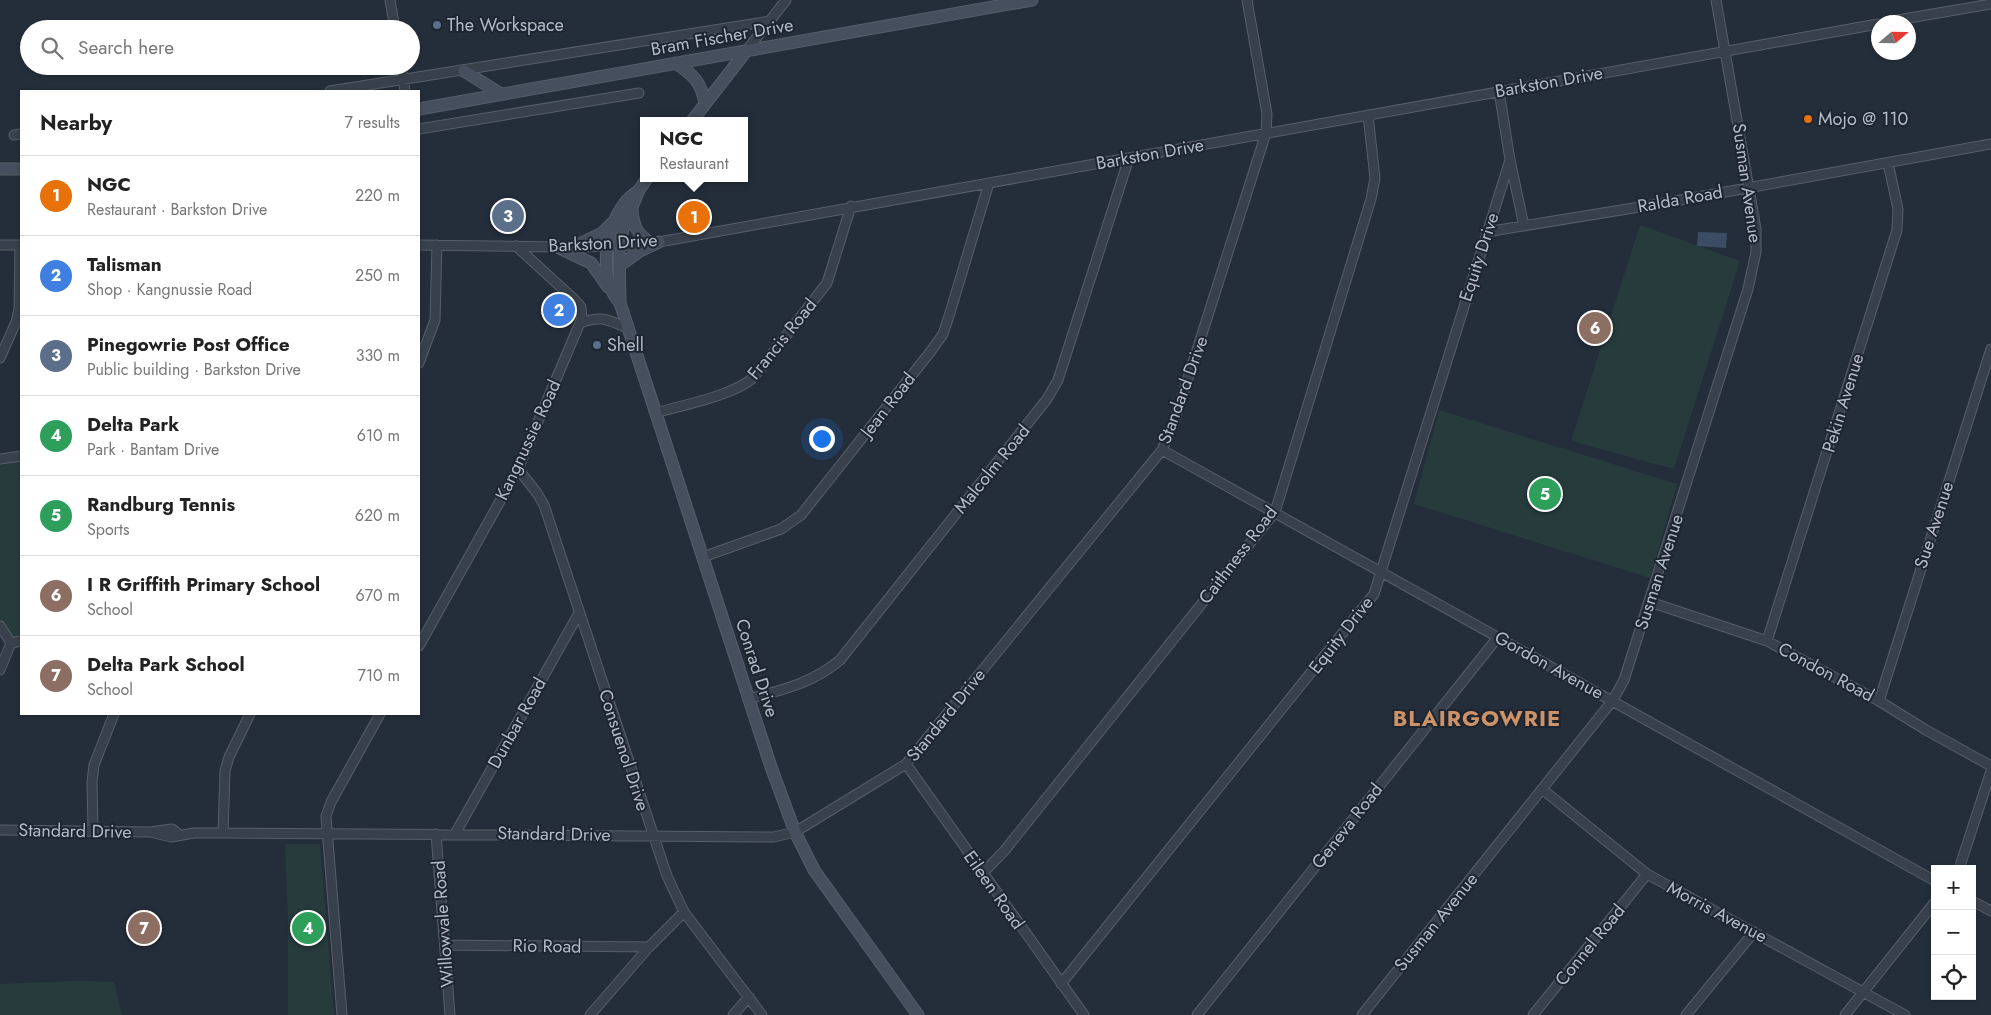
<!DOCTYPE html>
<html lang="en">
<head>
<meta charset="utf-8">
<style>
	body { margin:0; font-family:Jost,sans-serif; background:#f6f6f6; color:#222 }
	.controls { position:absolute; right:15px; bottom:15px; display:grid; overflow:hidden; border-radius:0px; box-shadow:0 1px 4px #0004 }
	.controls button { width:45px; height:45px; display:grid; place-items:center; padding:0; border:0; border-bottom:1px solid #e0e0e0; background:#fff; color:#222; font:25px sans-serif }
	.compass { position:absolute; left:1871px; top:15px; width:45px; height:45px; border-radius:50%; background:#fff; box-shadow:0 1px 4px #0004; rotate:70deg }
	.you { position:absolute; left:821px; top:438px; width:18px; height:18px; margin:-12px; border:4px solid #fff; border-radius:50%; background:#1a73e8; box-shadow:0 0 0 8px #1a73e833 }
	.badge { display:grid; place-items:center; width:32px; height:32px; border-radius:50%; background:#0b8043; color:#fff; font-size:16px; font-weight:700 }
	.pin { position:absolute; translate:-50% -50%; border:2px solid #fff; box-shadow:0 1px 5px #0006 }
	.popup { position:absolute; left:640px; top:117px; width:108px; height:65px; box-sizing:border-box; display:grid; place-content:center; border-radius:0px; background:#fff; filter:drop-shadow(0 1px 4px #0005); font-size:16px; white-space:nowrap; color:#767676 }
	.popup b { font-size:19px; color:#222 }
	.popup::after { content:''; position:absolute; left:50%; top:100%; margin-left:-10px; border:10px solid transparent; border-top-color:#fff }
	.list { margin:0; padding:0; list-style:none }
	h2 { display:flex; justify-content:space-between; align-items:center; height:65px; margin:0; padding:0 20px; font-size:21px }
	h2 small { font-size:16px; font-weight:400; color:#767676 }
	.list li { display:grid; grid-template-columns:32px 1fr auto; gap:15px; align-items:center; box-sizing:border-box; height:80px; padding:0 20px; border-top:1px solid #e0e0e0 }
	.list b { display:block; font-size:19px; white-space:nowrap }
	.list p { margin:0; font-size:16px; white-space:nowrap; color:#767676 }
	.list em { font-size:16px; font-style:normal; color:#767676 }
	.icon { flex:none; width:28px; height:28px; fill:none; stroke:currentColor; stroke-width:2; stroke-linecap:round; stroke-linejoin:round }
	.map { position:relative; flex:none; width:1991px; height:1015px; overflow:hidden }
	.search { position:absolute; background:#fff; box-shadow:0 1px 4px #0004; left:20px; top:20px; width:400px; height:55px; display:flex; align-items:center; gap:12px; box-sizing:border-box; padding:0 18px; border-radius:28px; color:#767676; font-size:19px }
	.panel { position:absolute; background:#fff; box-shadow:0 1px 4px #0004; left:20px; top:90px; width:400px; height:625px; border-radius:0px }
	.map>svg:first-child { display:block }
</style>
</head>
<body>
<div class="map">
<svg width="1991" height="1015" viewBox="0 0 1991 1015">
	<rect width="100%" height="100%" fill="#242e3b"/>
	<path fill="#273b3d" d="M 1640,225 L 1740,261 L 1674,469 L 1571,441 Z
		M 1439,410 L 1677,484 L 1650,578 L 1414,504 Z
		M 21,461 L 21,640 L 11,642 L 0,626 L 0,463 Z
		M 285,844 L 320,844 L 334,1015 L 288,1015 L 288,916 Z
		M 79,981 L 114,982 L 122,1015 L 0,1015 L 0,984 Z"/>
	<path fill="#3b4c63" d="M 1698,232 L 1727,233 L 1726,248 L 1697,246 Z"/>
	<g fill="none" stroke-linecap="round" stroke-linejoin="round">
		<defs>
			<path id="street" d="M 390,0 L 395,29
				M 1886,22 L 1991,4
				M 747,50 L 786,0
				M 401,66 L 405,91
				M 330,91 L 770,21
				M 419,129 L 639,93
				M 14,135 L 21,134
				M 1510,160 L 1524,226
				M 1486,232 L 1664,203 L 1991,144
				M 0,245 L 21,245
				M 419,245 L 560,247
				M 576,247 L 619,246 L 659,242 L 1878,24
				M 580,323 C 602,315 607,320 628,328
				M 0,358 L 16,322 L 19,309 L 20,245
				M 419,363 L 435,320 L 437,245
				M 655,413 C 683,405 732,396 753,378 L 827,283 L 851,206
				M 1162,450 L 1935,881
				M 0,459 L 21,456
				M 518,469 L 537,493 L 544,505 L 667,876 L 684,912 L 762,1015
				M 703,557 L 781,529 L 801,515 L 931,351 L 943,334 L 949,316 L 989,183
				M 1650,602 L 1767,641 L 1879,701 L 1926,730 L 1991,766
				M 0,626 L 11,643 L 21,641
				M 1767,641 L 1897,230 L 1898,209 L 1888,163
				M 419,646 L 518,469 L 582,318 L 581,307 L 575,300 L 516,246
				M 0,670 L 11,643
				M 748,699 C 782,690 813,683 840,660 L 1047,399 L 1058,380 L 1129,158
				M 1879,701 L 1991,349
				M 906,764 L 1084,1015
				M 1542,789 L 1647,874 L 1905,1015
				M 0,830 L 150,832 L 172,829 L 176,832 L 174,836
				M 93,831 L 92,782 L 94,765 L 114,714
				M 150,832 L 171,837 L 194,833 L 223,833 L 774,837 L 795,832 L 906,764 L 1162,450 L 1175,419 L 1266,133 L 1267,114 L 1247,0
				M 223,833 L 225,771 L 229,757 L 250,714
				M 436,834 L 450,1015
				M 455,834 L 579,613
				M 1959,869 L 1991,771
				M 982,874 L 1005,850 L 1275,512 L 1371,199 L 1375,178 L 1368,115
				M 1972,901 L 1991,911
				M 445,945 L 649,947
				M 1061,984 L 1374,594 L 1510,160 L 1499,91
				M 342,1015 L 326,816 L 331,802 L 380,714
				M 590,1015 L 649,947 L 684,912
				M 733,1015 L 749,997
				M 1197,1015 L 1498,637
				M 1362,1015 L 1613,700 L 1624,680 L 1748,289 L 1756,252 L 1756,229 L 1716,0
				M 1533,1015 L 1647,874
				M 1686,1015 L 1754,932
				M 1845,1015 L 1935,902"/>
			<path id="secondary" d="M 675,63 C 693,74 702,83 705,104
				M 464,71 L 501,94
				M 419,109 L 1032,0
				M 692,121 L 747,50
				M 0,169 L 21,169
				M 639,190 L 623,229 L 619,246 L 620,303 L 771,767 L 795,832 L 814,870 L 918,1015
				M 632,209 C 633,226 637,234 651,243
				M 555,246 L 591,263 L 608,287
				M 573,247 L 602,233 L 612,223
				M 619,266 L 640,251 L 659,242
				M 620,303 C 598,278 605,230 624,204 C 628,198 633,195 638,191 C 642,187 644,182 647,178"/>
		</defs>
		<use href="#street" stroke="#565e69" stroke-width="11"/>
		<use href="#secondary" stroke="#565e69" stroke-width="13"/>
		<use href="#street" stroke="#38404b" stroke-width="9"/>
		<use href="#secondary" stroke="#464f5e" stroke-width="11"/>
	</g>
	<g fill="#5c6f8a" stroke="#1d2530" stroke-width="2">
		<circle cx="437" cy="25" r="5"/>
		<circle cx="597" cy="345" r="5"/>
	</g>
	<circle fill="#e8710a" stroke="#1d2530" stroke-width="2" cx="1808" cy="119" r="5"/>
	<g text-anchor="middle" stroke-width="4" stroke-linejoin="round" paint-order="stroke">
		<g font-size="18" fill="#b3bbc6" stroke="#1d2530" text-anchor="start">
			<text x="447" y="31">The Workspace</text>
			<text x="1818" y="125">Mojo @ 110</text>
			<text x="607" y="351">Shell</text>
		</g>
		<g font-size="18" fill="#b3bbc6" stroke="#1d2530">
			<text transform="translate(722 37) rotate(-10)" y="6">Bram Fischer Drive</text>
			<text transform="translate(1549 82) rotate(-10)" y="6">Barkston Drive</text>
			<text transform="translate(1150 154) rotate(-10)" y="6">Barkston Drive</text>
			<text transform="translate(1747 183) rotate(82)" y="6">Susman Avenue</text>
			<text transform="translate(1680 199) rotate(-10)" y="6">Ralda Road</text>
			<text transform="translate(603 243) rotate(-3)" y="6">Barkston Drive</text>
			<text transform="translate(1479 257) rotate(-72)" y="6">Equity Drive</text>
			<text transform="translate(782 339) rotate(-51)" y="6">Francis Road</text>
			<text transform="translate(1183 390) rotate(-70)" y="6">Standard Drive</text>
			<text transform="translate(1843 403) rotate(-73)" y="6">Pekin Avenue</text>
			<text transform="translate(888 405) rotate(-52)" y="6">Jean Road</text>
			<text transform="translate(528 440) rotate(-65)" y="6">Kangnussie Road</text>
			<text transform="translate(992 469) rotate(-51)" y="6">Malcolm Road</text>
			<text transform="translate(1934 525) rotate(-72)" y="6">Sue Avenue</text>
			<text transform="translate(1238 555) rotate(-53)" y="6">Caithness Road</text>
			<text transform="translate(1659 572) rotate(-72)" y="6">Susman Avenue</text>
			<text transform="translate(1341 635) rotate(-52)" y="6">Equity Drive</text>
			<text transform="translate(1549 665) rotate(29)" y="6">Gordon Avenue</text>
			<text transform="translate(757 668) rotate(72)" y="6">Conrad Drive</text>
			<text transform="translate(1826 672) rotate(28)" y="6">Condon Road</text>
			<text transform="translate(946 715) rotate(-51)" y="6">Standard Drive</text>
			<text transform="translate(517 723) rotate(-61)" y="6">Dunbar Road</text>
			<text transform="translate(624 750) rotate(72)" y="6">Consuenol Drive</text>
			<text transform="translate(1347 826) rotate(-52)" y="6">Geneva Road</text>
			<text transform="translate(75 831) rotate(1)" y="6">Standard Drive</text>
			<text transform="translate(554 834) rotate(1)" y="6">Standard Drive</text>
			<text transform="translate(994 890) rotate(55)" y="6">Eileen Road</text>
			<text transform="translate(1717 912) rotate(28)" y="6">Morris Avenue</text>
			<text transform="translate(1436 922) rotate(-51)" y="6">Susman Avenue</text>
			<text transform="translate(443 924) rotate(-94)" y="6">Willowvale Road</text>
			<text transform="translate(1590 945) rotate(-51)" y="6">Connel Road</text>
			<text transform="translate(547 946) rotate(1)" y="6">Rio Road</text>
		</g>
		<g font-size="22" font-weight="bold" letter-spacing="1" fill="#cd9267" stroke="#1d2530">
			<text x="1477" y="726">BLAIRGOWRIE</text>
		</g>
	</g>
</svg>
<div class="controls">
<button>+</button>
<button>−</button>
<button><svg class="icon" aria-label="locate" viewBox="0 0 24 24"><circle cx="12" cy="12" r="6"/><path d="M12 2v4M12 18v4M2 12h4M18 12h4"/></svg></button>
</div>
<svg class="compass" viewBox="-18 -18 36 36"><path d="M0-13l5 13h-10z" fill="#e53935"/><path d="M0 13l5-13h-10z" fill="#767676"/></svg>
<div class="you"></div>
<div class="pin badge" style="left:694px;top:217px;background:#e8710a">1</div>
<div class="popup"><b>NGC</b>Restaurant</div>
<div class="pin badge" style="left:559px;top:310px;background:#3f7fe0">2</div>
<div class="pin badge" style="left:508px;top:216px;background:#5c6f8a">3</div>
<div class="pin badge" style="left:308px;top:928px;background:#2e9e5b">4</div>
<div class="pin badge" style="left:1545px;top:494px;background:#2e9e5b">5</div>
<div class="pin badge" style="left:1595px;top:328px;background:#8d6e63">6</div>
<div class="pin badge" style="left:144px;top:928px;background:#8d6e63">7</div>
<div class="search"><svg class="icon" aria-label="search" viewBox="0 0 24 24"><circle cx="10" cy="10" r="6"/><path d="M15 15l6 6"/></svg>Search here</div>
<section class="panel">
<h2>Nearby<small>7 results</small></h2>
<ul class="list">
<li><span class="badge" style="background:#e8710a">1</span><div><b>NGC</b><p>Restaurant · Barkston Drive</p></div><em>220 m</em></li>
<li><span class="badge" style="background:#3f7fe0">2</span><div><b>Talisman</b><p>Shop · Kangnussie Road</p></div><em>250 m</em></li>
<li><span class="badge" style="background:#5c6f8a">3</span><div><b>Pinegowrie Post Office</b><p>Public building · Barkston Drive</p></div><em>330 m</em></li>
<li><span class="badge" style="background:#2e9e5b">4</span><div><b>Delta Park</b><p>Park · Bantam Drive</p></div><em>610 m</em></li>
<li><span class="badge" style="background:#2e9e5b">5</span><div><b>Randburg Tennis</b><p>Sports</p></div><em>620 m</em></li>
<li><span class="badge" style="background:#8d6e63">6</span><div><b>I R Griffith Primary School</b><p>School</p></div><em>670 m</em></li>
<li><span class="badge" style="background:#8d6e63">7</span><div><b>Delta Park School</b><p>School</p></div><em>710 m</em></li>
</ul>
</section>
</div>
</body>
</html>
